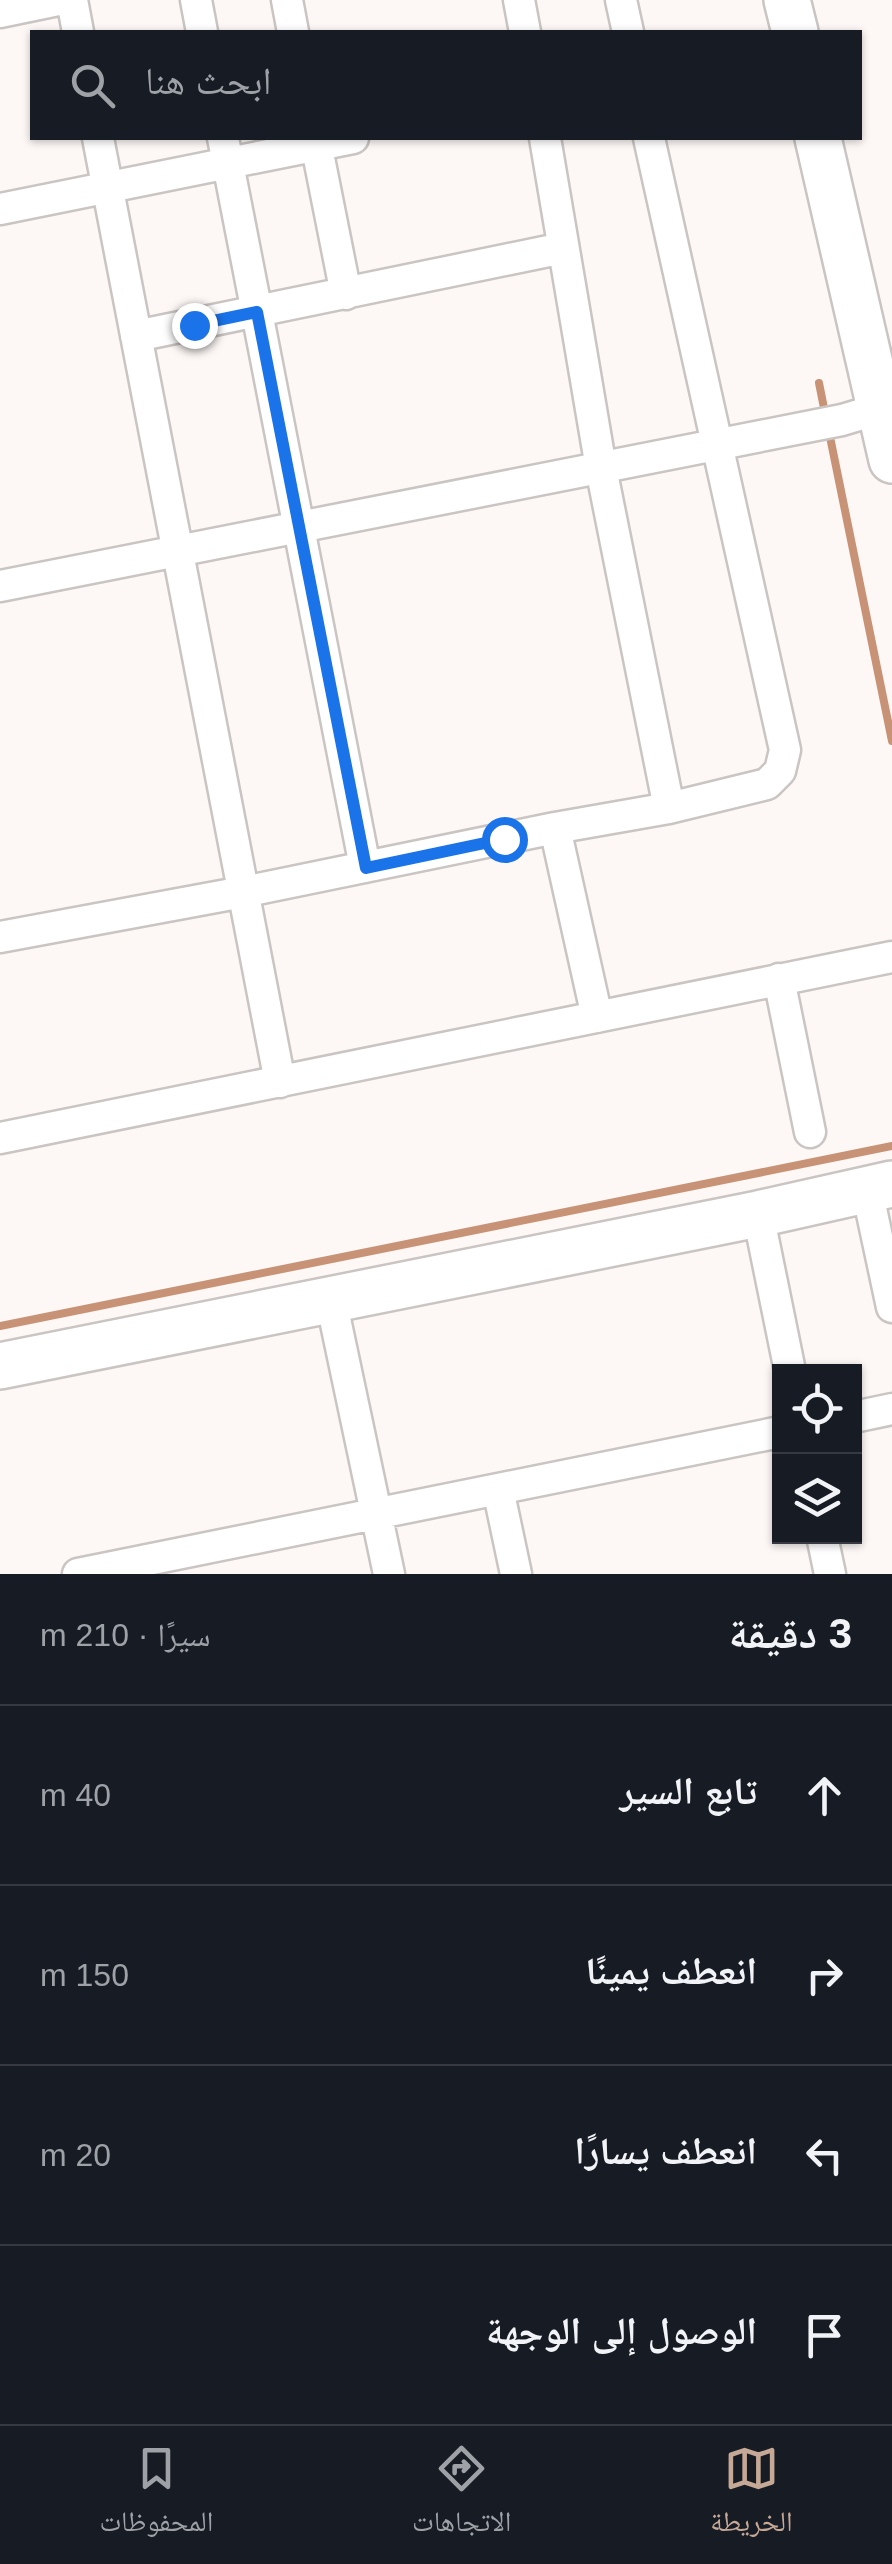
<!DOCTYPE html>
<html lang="ar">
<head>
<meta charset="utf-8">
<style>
	body { margin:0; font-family:Helvetica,"Noto Naskh Arabic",sans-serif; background:#242831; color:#f1f3f6; direction:rtl }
	.controls { position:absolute; right:30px; bottom:30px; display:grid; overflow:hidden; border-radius:0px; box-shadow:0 2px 8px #0004 }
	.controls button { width:90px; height:90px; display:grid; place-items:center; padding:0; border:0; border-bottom:2px solid #363941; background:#171b24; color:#f1f3f6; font:50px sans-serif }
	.stop { position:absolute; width:30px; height:30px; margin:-22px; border:8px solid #1a73e8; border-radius:50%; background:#fff }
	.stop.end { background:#1a73e8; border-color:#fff; box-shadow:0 2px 10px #0008 }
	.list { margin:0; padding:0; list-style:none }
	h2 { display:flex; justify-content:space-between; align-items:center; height:130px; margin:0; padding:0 40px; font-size:42px }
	h2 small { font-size:32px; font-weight:400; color:#9ea1a6 }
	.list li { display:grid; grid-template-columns:65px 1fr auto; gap:30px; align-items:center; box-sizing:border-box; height:180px; padding:0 40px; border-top:2px solid #363941 }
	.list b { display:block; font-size:38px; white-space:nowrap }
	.list em { font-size:32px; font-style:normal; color:#9ea1a6 }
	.icon { flex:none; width:55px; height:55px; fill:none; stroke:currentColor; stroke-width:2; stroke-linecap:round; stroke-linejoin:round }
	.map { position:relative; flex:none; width:892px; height:1574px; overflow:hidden; direction:ltr }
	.search { position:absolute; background:#171b24; box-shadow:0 2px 8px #0004; left:30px; right:30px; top:30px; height:110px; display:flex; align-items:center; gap:25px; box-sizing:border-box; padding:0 35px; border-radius:0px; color:#9ea1a6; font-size:38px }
	.sheet { height:850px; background:#171b24 }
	nav { display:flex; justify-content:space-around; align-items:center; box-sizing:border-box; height:140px; border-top:2px solid #363941; background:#171b24; font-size:28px; color:#9ea1a6 }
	nav a { display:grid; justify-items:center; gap:5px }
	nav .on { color:#c5a896 }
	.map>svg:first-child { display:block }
</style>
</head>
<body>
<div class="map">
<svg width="892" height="1574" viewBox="0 0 892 1574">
	<rect width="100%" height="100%" fill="#fdf8f6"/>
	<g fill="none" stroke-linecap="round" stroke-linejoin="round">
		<path stroke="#c79275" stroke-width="8" d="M 819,383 L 826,418
			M 829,432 L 892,741
			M 0,1326 L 892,1146"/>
		<defs>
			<path id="street" d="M 72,0 L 78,32
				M 196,0 L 202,32
				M 287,0 L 293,32
				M 519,0 L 525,32
				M 621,0 L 628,32
				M 0,12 L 58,0
				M 98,138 L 280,1082
				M 223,138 L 365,867
				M 315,138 L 346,294
				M 545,138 L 601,468 L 669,808
				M 0,209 L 353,138
				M 136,336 L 563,248
				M 0,586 L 842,420 L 892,405
				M 555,828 L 597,1017
				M 0,937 L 243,892 L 555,828 L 669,808 L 767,784 L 780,771 L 785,750 L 649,138
				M 779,979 L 810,1132
				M 0,1138 L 892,957
				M 867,1190 L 892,1307
				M 758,1214 L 790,1371
				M 331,1300 L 389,1574
				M 854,1417 L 892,1409
				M 498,1489 L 516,1574
				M 822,1536 L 830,1574
				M 78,1574 L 780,1432"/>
			<path id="secondary" d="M 787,0 L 795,32
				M 818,138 L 892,460
				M 0,1366 L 758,1214 L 892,1184"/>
		</defs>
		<use href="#street" stroke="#cac5c2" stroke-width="35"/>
		<use href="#secondary" stroke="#cac5c2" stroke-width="50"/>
		<use href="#street" stroke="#fff" stroke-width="30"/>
		<use href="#secondary" stroke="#fff" stroke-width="45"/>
	</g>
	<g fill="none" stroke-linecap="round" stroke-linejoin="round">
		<path stroke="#1a73e8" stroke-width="12" d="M 194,325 L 257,312 L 366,868 L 504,839"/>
	</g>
</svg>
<div class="controls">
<button><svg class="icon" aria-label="locate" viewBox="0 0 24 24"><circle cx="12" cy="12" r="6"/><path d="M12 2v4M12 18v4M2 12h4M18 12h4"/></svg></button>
<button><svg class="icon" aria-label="layers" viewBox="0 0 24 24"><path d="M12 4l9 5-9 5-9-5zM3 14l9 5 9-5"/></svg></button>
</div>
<div class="stop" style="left:504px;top:839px"></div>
<div class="stop end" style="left:194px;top:325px"></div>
<div class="search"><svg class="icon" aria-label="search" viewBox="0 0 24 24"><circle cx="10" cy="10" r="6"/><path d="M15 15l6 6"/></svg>ابحث هنا</div>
</div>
<section class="sheet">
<h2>3 دقيقة<small>سيرًا · 210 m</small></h2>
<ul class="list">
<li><svg class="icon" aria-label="ahead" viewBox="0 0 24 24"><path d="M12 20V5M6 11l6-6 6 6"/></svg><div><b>تابع السير</b></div><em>40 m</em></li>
<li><svg class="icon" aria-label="right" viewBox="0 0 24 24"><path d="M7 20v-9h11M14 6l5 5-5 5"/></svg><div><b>انعطف يمينًا</b></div><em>150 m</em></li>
<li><svg class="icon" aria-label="left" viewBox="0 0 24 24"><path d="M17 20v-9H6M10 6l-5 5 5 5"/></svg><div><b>انعطف يسارًا</b></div><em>20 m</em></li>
<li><svg class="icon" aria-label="arrive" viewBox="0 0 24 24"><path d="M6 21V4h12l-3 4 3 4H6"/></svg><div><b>الوصول إلى الوجهة</b></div></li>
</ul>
</section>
<nav>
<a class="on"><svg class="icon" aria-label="map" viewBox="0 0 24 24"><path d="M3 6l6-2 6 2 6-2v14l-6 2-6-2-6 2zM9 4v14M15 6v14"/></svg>الخريطة</a>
<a><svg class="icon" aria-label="directions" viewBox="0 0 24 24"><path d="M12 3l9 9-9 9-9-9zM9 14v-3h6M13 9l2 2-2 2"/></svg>الاتجاهات</a>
<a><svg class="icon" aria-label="saved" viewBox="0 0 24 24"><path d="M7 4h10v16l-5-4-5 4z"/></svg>المحفوظات</a>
</nav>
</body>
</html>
